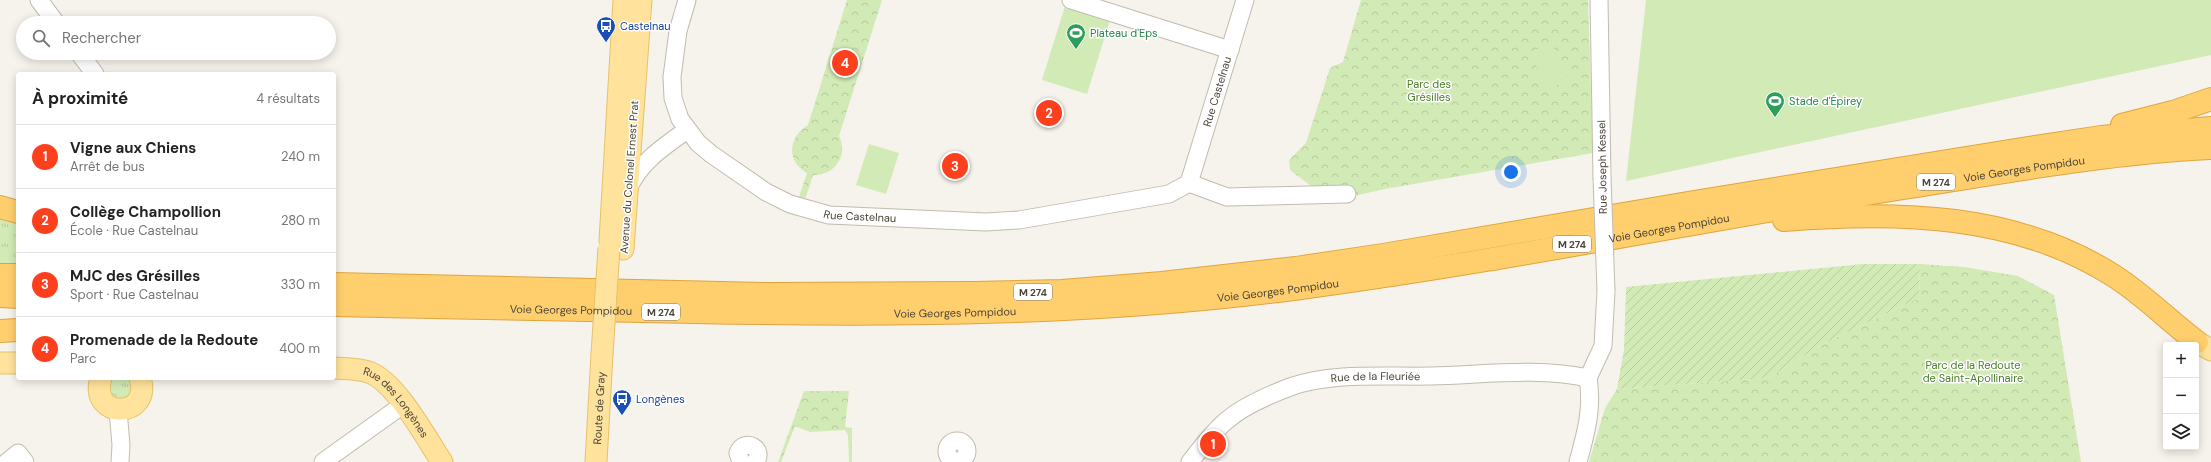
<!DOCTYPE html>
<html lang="fr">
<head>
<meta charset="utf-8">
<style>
	body { margin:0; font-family:"DM Sans",sans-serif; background:#f6f6f6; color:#222 }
	.controls { position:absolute; right:12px; bottom:12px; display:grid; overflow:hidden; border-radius:4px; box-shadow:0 2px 10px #0003 }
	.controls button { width:36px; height:36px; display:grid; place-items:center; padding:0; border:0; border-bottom:1px solid #e0e0e0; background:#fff; color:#222; font:20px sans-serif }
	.you { position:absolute; left:1511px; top:172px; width:14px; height:14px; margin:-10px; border:3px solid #fff; border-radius:50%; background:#1a73e8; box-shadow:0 0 0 6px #1a73e833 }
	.badge { display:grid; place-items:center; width:26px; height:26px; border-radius:50%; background:#fc3f1d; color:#fff; font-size:13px; font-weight:700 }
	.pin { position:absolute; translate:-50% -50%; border:2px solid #fff; box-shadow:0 1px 4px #0006 }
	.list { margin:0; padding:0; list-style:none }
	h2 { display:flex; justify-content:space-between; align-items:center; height:52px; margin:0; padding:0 16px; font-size:17px }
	h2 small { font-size:13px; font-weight:400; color:#767676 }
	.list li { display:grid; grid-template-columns:26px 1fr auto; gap:12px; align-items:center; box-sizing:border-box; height:64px; padding:0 16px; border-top:1px solid #e0e0e0 }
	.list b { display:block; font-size:15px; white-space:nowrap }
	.list p { margin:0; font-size:13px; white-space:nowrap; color:#767676 }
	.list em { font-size:13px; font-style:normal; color:#767676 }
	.icon { flex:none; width:22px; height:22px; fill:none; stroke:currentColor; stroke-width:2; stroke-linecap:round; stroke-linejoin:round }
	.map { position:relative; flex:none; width:2211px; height:462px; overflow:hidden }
	.search { position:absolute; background:#fff; box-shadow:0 2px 10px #0003; left:16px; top:16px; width:320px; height:44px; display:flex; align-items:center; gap:10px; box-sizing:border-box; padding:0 14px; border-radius:22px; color:#767676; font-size:15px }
	.panel { position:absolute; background:#fff; box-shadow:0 2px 10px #0003; left:16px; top:72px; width:320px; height:308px; border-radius:4px }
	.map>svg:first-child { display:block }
</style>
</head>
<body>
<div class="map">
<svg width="2211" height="462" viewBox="0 0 2211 462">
	<defs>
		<pattern id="grass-tufts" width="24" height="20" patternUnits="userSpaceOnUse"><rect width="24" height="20" fill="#d2eab5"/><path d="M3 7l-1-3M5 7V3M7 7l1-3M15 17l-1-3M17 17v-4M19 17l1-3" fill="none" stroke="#b6ca9c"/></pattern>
		<pattern id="park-crowns" width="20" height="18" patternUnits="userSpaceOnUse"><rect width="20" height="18" fill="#d2eab5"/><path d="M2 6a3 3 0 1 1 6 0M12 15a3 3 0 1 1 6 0" fill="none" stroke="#b6ca9c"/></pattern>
		<pattern id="garden-furrows" width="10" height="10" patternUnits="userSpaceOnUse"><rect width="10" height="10" fill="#d2eab5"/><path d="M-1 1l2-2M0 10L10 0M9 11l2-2" fill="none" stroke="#b6ca9c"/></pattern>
	</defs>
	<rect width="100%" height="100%" fill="#f6f3ec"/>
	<path fill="url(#grass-tufts)" d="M 0,216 L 18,220 L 18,265 L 0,264 Z
		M 111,378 L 130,378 L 134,395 L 113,402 L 106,385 Z"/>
	<path fill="url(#park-crowns)" d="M 847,0 L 882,0 L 839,136 C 849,156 834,176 813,175 L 805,200 L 799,197 L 807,173 C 786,162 788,137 808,125 Z
		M 1361,0 L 1588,0 L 1593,153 L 1385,189 L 1331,201 L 1290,170 L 1289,160 L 1306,143 L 1330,68 L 1343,62 Z
		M 1920,264 L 1964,267 L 2018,276 L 2054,295 L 2081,462 L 1589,462 L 1605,408 L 1617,389 L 1768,378 L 1825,343 L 1919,298 Z
		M 804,391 L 849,391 L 845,427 L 852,428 L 852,462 L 849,462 L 848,435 L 845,430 L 810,432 L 795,426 L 781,462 L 778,462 Z"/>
	<path fill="url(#garden-furrows)" d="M 1863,264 L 1920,264 L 1919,298 L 1825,343 L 1768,378 L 1617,389 L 1624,350 L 1626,287 Z"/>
	<path fill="#d2eab5" d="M 1646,0 L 2211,0 L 2211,55 L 1626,181 Z
		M 1065,6 L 1110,20 L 1087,94 L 1042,80 Z
		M 1551,42 L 1569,79 L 1548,90 L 1530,53 Z
		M 869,144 L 899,153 L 886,194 L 856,185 Z"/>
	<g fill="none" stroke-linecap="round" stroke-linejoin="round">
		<defs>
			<g id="minor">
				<path d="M 39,0 L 56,23"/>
				<path id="s1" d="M 687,0 L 678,31 L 672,77 L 673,98 L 680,119 L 698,143 L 711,154 L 766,192 L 790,204 L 829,215 L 986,222 L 1019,220 L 1169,194 L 1189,183 L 1245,0"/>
				<path d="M 1071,0 L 1230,50"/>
				<path d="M 1599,0 L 1602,177"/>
				<path d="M 79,53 L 95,74"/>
				<path d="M 1189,183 L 1227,197 L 1347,194"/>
				<path d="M 628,189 C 640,162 663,147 687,130"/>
				<path d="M 1588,378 L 1603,346 L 1606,291"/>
				<path d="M 118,410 L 121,445 L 120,462"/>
				<circle cx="957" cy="451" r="10"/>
				<path d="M 7,462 L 18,453 L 25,462"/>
				<path d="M 323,462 L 404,404"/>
				<path d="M 741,462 L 738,453 C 744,437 766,449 755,462"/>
				<path id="s2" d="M 1190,462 C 1201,448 1212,433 1226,421 C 1243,406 1269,395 1290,387 C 1332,372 1387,377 1431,376 C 1482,375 1537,367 1588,378"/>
				<path d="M 1578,462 C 1586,433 1593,408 1588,378"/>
			</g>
			<g id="major">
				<path d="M 610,241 L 624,0"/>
				<path d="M 623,249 L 641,0"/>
				<path d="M 2197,342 L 2211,350"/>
				<path d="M 0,363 L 18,363"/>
				<path id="s3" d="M 334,368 C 346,369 359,368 371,373 C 397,384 426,438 442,462"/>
				<path d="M 101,378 C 88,420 153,419 140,378"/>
				<path id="s4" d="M 596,462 L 602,354"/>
			</g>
			<g id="highway">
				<path d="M 2122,125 L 2173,112 L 2211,99"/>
				<path d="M 0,207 L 18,212"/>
				<path d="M 1784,220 C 1897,211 2016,213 2114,276 C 2144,295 2169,321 2197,342"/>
				<path d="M 0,275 L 18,275"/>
				<path d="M 334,284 L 769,294 L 975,293 L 1062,291 L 1162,283 L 1296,268 L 1383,255 L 1694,202 L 2041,146 L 2101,137 L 2211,128"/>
				<path d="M 0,296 L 18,297"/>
				<path id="s5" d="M 334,305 C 454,308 574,310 695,312 C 898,316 1100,315 1301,288 C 1505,261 1707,219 1910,187 C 2010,171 2110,153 2211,148"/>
				<path d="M 0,331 L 18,330"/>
			</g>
		</defs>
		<use href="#minor" stroke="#c2bbae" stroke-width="19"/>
		<use href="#major" stroke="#e6c16a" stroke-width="23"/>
		<use href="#highway" stroke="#e0a43c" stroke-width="24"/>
		<use href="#minor" stroke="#fff" stroke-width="17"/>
		<use href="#major" stroke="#ffe39c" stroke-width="21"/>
		<use href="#highway" stroke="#ffcf6e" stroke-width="22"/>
		<defs>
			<path id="minor-bridge" d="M 1602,177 L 1606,291"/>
			<path id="major-bridge" d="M 602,354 L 609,248"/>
		</defs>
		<use href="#minor-bridge" stroke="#c2bbae" stroke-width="19" stroke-linecap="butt"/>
		<use href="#major-bridge" stroke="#e6c16a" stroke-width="23" stroke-linecap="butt"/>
		<use href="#minor-bridge" stroke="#fff" stroke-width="17"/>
		<use href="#major-bridge" stroke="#ffe39c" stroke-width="21"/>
	</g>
	<defs>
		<symbol id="bus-pin" viewBox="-11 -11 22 30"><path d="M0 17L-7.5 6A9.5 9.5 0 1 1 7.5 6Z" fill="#1a4fb4" stroke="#fff"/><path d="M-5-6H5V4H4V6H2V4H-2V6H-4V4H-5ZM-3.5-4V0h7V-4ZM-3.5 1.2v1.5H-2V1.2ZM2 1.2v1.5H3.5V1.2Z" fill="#fff"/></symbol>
		<symbol id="stadium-pin" viewBox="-11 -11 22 30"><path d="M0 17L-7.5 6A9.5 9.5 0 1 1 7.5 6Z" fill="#2e9e5b" stroke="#fff"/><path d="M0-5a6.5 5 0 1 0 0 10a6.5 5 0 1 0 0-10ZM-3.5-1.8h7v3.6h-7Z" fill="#fff"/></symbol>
	</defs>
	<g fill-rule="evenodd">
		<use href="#bus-pin" x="595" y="15" width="22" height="30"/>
		<use href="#stadium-pin" x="1065" y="22" width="22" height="30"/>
		<use href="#stadium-pin" x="1764" y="90" width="22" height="30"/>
		<use href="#bus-pin" x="611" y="388" width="22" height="30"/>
	</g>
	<g text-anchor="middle" stroke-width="3" stroke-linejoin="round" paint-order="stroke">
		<g fill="#fff" stroke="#817c74" stroke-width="1">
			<rect x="1917" y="174" width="38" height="16" rx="3"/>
			<rect x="1553" y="236" width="38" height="16" rx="3"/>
			<rect x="1014" y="284" width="38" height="16" rx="3"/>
			<rect x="642" y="304" width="38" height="16" rx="3"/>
		</g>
		<g font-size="10" font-weight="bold" fill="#4b4439">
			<text x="1936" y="186">M 274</text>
			<text x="1572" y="248">M 274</text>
			<text x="1033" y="296">M 274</text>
			<text x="661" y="316">M 274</text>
		</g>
		<g font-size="11" fill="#164399" stroke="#fff" text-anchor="start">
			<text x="620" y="30">Castelnau</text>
			<text x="636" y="403">Longènes</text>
		</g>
		<g font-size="11" fill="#27864d" stroke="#fff" text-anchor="start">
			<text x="1090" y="37">Plateau d'Eps</text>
			<text x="1789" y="105">Stade d'Épirey</text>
		</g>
		<g font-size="11" fill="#4a7f2a" stroke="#fff">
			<text x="1429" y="88">Parc des<tspan x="1429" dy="13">Grésilles</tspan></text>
			<text x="1973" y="369">Parc de la Redoute<tspan x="1973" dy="13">de Saint-Apollinaire</tspan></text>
		</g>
		<g font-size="11" fill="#4b4439" stroke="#fff">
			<text dy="4" stroke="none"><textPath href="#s1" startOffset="764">Rue Castelnau</textPath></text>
			<text transform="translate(1602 167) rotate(-91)" y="4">Rue Joseph Kessel</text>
			<text dy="4" stroke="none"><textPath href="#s5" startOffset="1701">Voie Georges Pompidou</textPath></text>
			<text transform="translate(629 177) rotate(-86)" y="4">Avenue du Colonel Ernest Prat</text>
			<text dy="4" stroke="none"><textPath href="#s1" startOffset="334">Rue Castelnau</textPath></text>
			<text dy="4" stroke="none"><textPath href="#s5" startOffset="1341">Voie Georges Pompidou</textPath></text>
			<text dy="4" stroke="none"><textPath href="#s5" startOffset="945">Voie Georges Pompidou</textPath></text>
			<text dy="4" stroke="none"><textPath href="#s5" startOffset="237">Voie Georges Pompidou</textPath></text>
			<text dy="4" stroke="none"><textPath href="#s5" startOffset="621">Voie Georges Pompidou</textPath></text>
			<text dy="4" stroke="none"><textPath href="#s2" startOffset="214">Rue de la Fleuriée</textPath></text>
			<text dy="4" stroke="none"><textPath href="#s3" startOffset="76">Rue des Longènes</textPath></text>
			<text dy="4" stroke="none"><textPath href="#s4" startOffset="54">Route de Gray</textPath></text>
		</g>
	</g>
</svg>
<div class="controls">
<button>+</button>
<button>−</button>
<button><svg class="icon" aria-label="layers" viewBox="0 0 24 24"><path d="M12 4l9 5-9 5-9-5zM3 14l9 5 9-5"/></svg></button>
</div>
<div class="you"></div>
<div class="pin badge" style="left:1213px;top:444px">1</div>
<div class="pin badge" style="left:1049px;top:113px">2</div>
<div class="pin badge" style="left:955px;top:166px">3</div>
<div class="pin badge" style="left:845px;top:63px">4</div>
<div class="search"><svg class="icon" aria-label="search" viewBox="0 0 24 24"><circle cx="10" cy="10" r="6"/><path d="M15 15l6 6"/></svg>Rechercher</div>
<section class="panel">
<h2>À proximité<small>4 résultats</small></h2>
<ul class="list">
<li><span class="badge">1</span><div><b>Vigne aux Chiens</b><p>Arrêt de bus</p></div><em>240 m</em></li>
<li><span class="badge">2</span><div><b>Collège Champollion</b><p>École · Rue Castelnau</p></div><em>280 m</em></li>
<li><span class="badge">3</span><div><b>MJC des Grésilles</b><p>Sport · Rue Castelnau</p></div><em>330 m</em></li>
<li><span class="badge">4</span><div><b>Promenade de la Redoute</b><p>Parc</p></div><em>400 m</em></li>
</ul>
</section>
</div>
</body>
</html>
